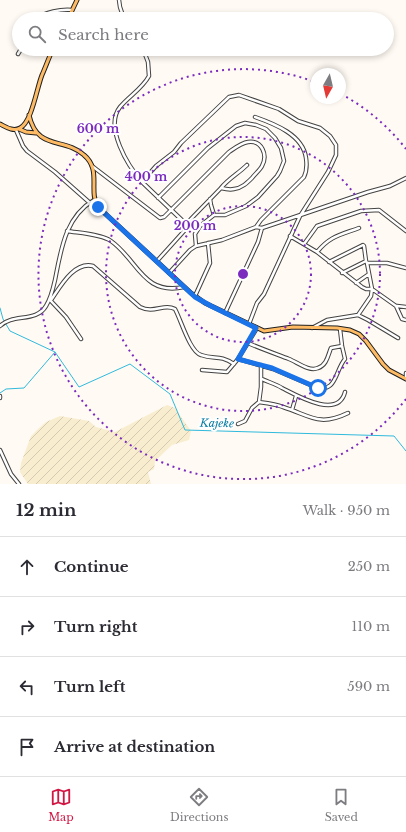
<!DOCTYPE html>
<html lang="en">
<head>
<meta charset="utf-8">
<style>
	body { margin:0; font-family:"Libre Baskerville",serif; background:#f7f7f7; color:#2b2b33 }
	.compass { position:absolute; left:310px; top:68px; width:36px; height:36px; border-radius:50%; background:#fff; box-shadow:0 2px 6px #0003; rotate:188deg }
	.stop { position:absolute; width:12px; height:12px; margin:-9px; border:3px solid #1a73e8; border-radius:50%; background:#fff }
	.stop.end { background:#1a73e8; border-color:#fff; box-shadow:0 1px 4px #0008 }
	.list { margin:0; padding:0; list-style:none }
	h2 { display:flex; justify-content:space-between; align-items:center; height:52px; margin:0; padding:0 16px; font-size:17px }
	h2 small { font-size:13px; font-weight:400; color:#7c7c81 }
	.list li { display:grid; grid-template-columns:26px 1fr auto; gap:12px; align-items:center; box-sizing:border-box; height:60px; padding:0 16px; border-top:1px solid #e1e1e2 }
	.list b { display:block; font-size:15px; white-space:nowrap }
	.list em { font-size:13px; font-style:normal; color:#7c7c81 }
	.icon { flex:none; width:22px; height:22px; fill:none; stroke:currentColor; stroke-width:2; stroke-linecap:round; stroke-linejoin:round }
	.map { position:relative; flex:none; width:406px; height:484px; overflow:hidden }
	.search { position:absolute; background:#fff; box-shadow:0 2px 6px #0003; left:12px; right:12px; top:12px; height:44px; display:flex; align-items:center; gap:10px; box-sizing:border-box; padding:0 14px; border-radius:22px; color:#7c7c81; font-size:15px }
	.sheet { height:292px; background:#fff }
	nav { display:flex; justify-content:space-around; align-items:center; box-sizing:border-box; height:56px; border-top:1px solid #e1e1e2; background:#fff; font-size:11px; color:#7c7c81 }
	nav a { display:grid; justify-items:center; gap:2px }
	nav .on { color:#d21644 }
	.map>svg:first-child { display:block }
</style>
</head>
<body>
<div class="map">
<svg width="406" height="484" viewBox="0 0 406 484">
	<defs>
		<pattern id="farmland-furrows" width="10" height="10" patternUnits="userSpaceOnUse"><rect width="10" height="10" fill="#f9edcf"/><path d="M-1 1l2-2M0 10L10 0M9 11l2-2" fill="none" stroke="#d4cab1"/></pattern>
	</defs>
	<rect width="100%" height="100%" fill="#fffaf3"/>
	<path fill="url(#farmland-furrows)" d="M 167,405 L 175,408 L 191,431 L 189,440 L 172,445 L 155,461 L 154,469 L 148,472 L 151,484 L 28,484 L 20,472 L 21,463 L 31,436 L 39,428 L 46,422 L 60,416 L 89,421 L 96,427 L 115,432 Z"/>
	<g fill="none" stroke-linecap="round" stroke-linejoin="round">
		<path stroke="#2fbadd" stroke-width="1" d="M 0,308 L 3,319 L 10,331 L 55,352
			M 0,393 L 6,389 L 24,388 L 55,352 L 79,387 L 130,364 L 170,394 L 185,430 L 394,436 L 406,451"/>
		<defs>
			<path id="minor" d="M 119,0 L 120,7 L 124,19
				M 36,19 C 45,12 61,9 72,10
				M 18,54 L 21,49
				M 255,117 C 275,124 303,135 306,158 C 307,165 307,171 304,177 L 261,220 L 256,227
				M 16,130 L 23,146 L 27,151 L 55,172 L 90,203
				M 92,166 L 160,218 L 164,217 L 229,152 C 235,148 241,143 248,142 C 262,140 268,155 262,166 C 260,170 255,174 252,178 C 247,183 242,188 234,189 C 230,190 225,189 221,188 C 228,179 239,173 247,165
				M 142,182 C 128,166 104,127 120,107 C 129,96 142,89 149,76 L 148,62 L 143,49
				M 158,198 L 208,148 L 236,126 L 245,123 L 256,125 L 266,129 L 275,138 L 281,148 L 284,161 L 280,171 L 277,176 L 258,197 L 246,206 L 225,215 L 214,215 L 200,226 L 195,234 L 196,246
				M 210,199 L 211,205 L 214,215
				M 186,224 L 221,188
				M 67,231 C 79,233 101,234 111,241 C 138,260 143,296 184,287
				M 290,236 L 317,252 L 362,287 L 366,289 L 372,289 L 371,296 L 358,315
				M 304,244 L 317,226 L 361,211 L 379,210 L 406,231
				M 317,252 C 330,236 340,235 359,228
				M 157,261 L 185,230 L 186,224 L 142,182 L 156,166 L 174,152 L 181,143 L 229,97 L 239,95 L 279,109 L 298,121 L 320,128 L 330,136 L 336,145 L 336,155 L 328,172 L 300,216 L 264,294 L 257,303 L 249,324
				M 329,262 L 363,245 L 364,246 L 366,261
				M 367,263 L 372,289 L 396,306 L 402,319 L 406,320
				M 169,273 L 190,250 L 196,246 L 222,240 L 256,227 L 262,228 L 274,224 L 368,192 L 390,186 L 406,178
				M 342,273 L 366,261 L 367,263 L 387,263 L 406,268
				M 356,283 L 369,274
				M 195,296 L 210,263 L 208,243
				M 50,300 L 66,317 L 81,339
				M 51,300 C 60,287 74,261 93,266 L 140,307 C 154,314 164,303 175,309 C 181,320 190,352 201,355 C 215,360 219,354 234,364
				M 397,306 L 406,307
				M 225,313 L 258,242 L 262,228
				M 0,326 C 13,313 36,323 46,306 C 51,298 53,289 55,280 C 61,250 65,217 94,200
				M 312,328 L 327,320 L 358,315 L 368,320 L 398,338
				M 248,343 C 262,349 276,354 289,359 C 297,362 309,372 318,368 C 327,365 328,355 331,348 L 342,346
				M 238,359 L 273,369 L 315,387 C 337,394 335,370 345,359 L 342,346 L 340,329
				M 202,370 L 227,372 L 238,359 L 257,328
				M 262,379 C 268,382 276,384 282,388 C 296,395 338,420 345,392
				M 406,379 L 406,373
				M 0,396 L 0,398
				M 259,402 C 267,403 276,404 283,407 C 311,416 319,427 348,413
				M 292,410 L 296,396
				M 238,424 L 245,421 L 252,408 L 259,402 L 261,387 L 261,365
				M 0,450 L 11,474 L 19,484"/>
			<path id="major" d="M 68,19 L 77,0
				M 29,115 C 37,151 64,137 84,155 C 102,170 88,191 98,207 L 191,293 L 205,303 L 264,331 L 293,327 L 337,328 L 350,330 L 359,334 L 366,341 L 383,364 L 389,370 L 406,379
				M 0,124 C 6,127 13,132 20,128 C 32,122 37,87 42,75 C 46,66 49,57 53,49
				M 19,129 L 26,132 L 36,133"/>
		</defs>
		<use href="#minor" stroke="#434343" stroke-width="4.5"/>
		<use href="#major" stroke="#212121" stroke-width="5"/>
		<use href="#minor" stroke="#fff" stroke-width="2.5"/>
		<use href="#major" stroke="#ffbb63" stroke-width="3"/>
	</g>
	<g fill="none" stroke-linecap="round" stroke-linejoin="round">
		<path stroke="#1a73e8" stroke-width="5" d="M 98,207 L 195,297 L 211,306 L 256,328 L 238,359 L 272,368 L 318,388"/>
	</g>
	<g fill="none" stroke="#7b2cbf" stroke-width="2" stroke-dasharray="2 4">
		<circle cx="243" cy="274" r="68"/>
		<circle cx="243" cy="274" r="137"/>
		<path d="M406 399A205 205 0 1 1 315 82M341 94A205 205 0 0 1 406 149"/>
	</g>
	<g text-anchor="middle" stroke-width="4" stroke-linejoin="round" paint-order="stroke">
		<g font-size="11" font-style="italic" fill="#0a7da3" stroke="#fff">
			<text transform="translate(217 423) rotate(1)" y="4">Kajeke</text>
		</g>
	</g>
	<circle cx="243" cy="274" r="6" fill="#7b2cbf" stroke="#fff" stroke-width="2"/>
	<g font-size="12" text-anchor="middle" font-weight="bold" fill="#7b2cbf" stroke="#fff" stroke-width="4" stroke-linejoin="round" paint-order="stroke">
		<text x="98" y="133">600 m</text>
		<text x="146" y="181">400 m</text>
		<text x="195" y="230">200 m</text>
	</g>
</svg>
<svg class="compass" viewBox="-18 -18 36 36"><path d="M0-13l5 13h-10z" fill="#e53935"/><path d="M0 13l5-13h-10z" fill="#7c7c81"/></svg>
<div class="stop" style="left:318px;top:388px"></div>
<div class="stop end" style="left:98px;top:207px"></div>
<div class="search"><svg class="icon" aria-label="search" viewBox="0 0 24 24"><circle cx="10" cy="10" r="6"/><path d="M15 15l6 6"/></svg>Search here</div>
</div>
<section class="sheet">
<h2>12 min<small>Walk · 950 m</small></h2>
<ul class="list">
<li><svg class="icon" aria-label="ahead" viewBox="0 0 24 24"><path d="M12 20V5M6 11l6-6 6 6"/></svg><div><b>Continue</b></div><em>250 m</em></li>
<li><svg class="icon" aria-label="right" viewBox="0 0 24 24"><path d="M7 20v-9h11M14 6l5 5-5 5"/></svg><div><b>Turn right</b></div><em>110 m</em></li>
<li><svg class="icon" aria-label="left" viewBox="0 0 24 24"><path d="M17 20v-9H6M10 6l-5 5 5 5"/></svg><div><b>Turn left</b></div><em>590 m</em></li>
<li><svg class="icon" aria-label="arrive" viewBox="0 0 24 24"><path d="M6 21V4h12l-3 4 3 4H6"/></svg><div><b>Arrive at destination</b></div></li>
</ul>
</section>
<nav>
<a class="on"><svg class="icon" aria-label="map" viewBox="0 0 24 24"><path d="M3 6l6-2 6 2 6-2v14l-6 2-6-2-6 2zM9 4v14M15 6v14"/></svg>Map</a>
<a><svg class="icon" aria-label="directions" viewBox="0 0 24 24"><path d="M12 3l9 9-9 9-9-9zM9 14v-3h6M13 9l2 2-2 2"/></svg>Directions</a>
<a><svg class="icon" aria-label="saved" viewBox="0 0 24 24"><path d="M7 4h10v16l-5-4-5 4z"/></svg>Saved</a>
</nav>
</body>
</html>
